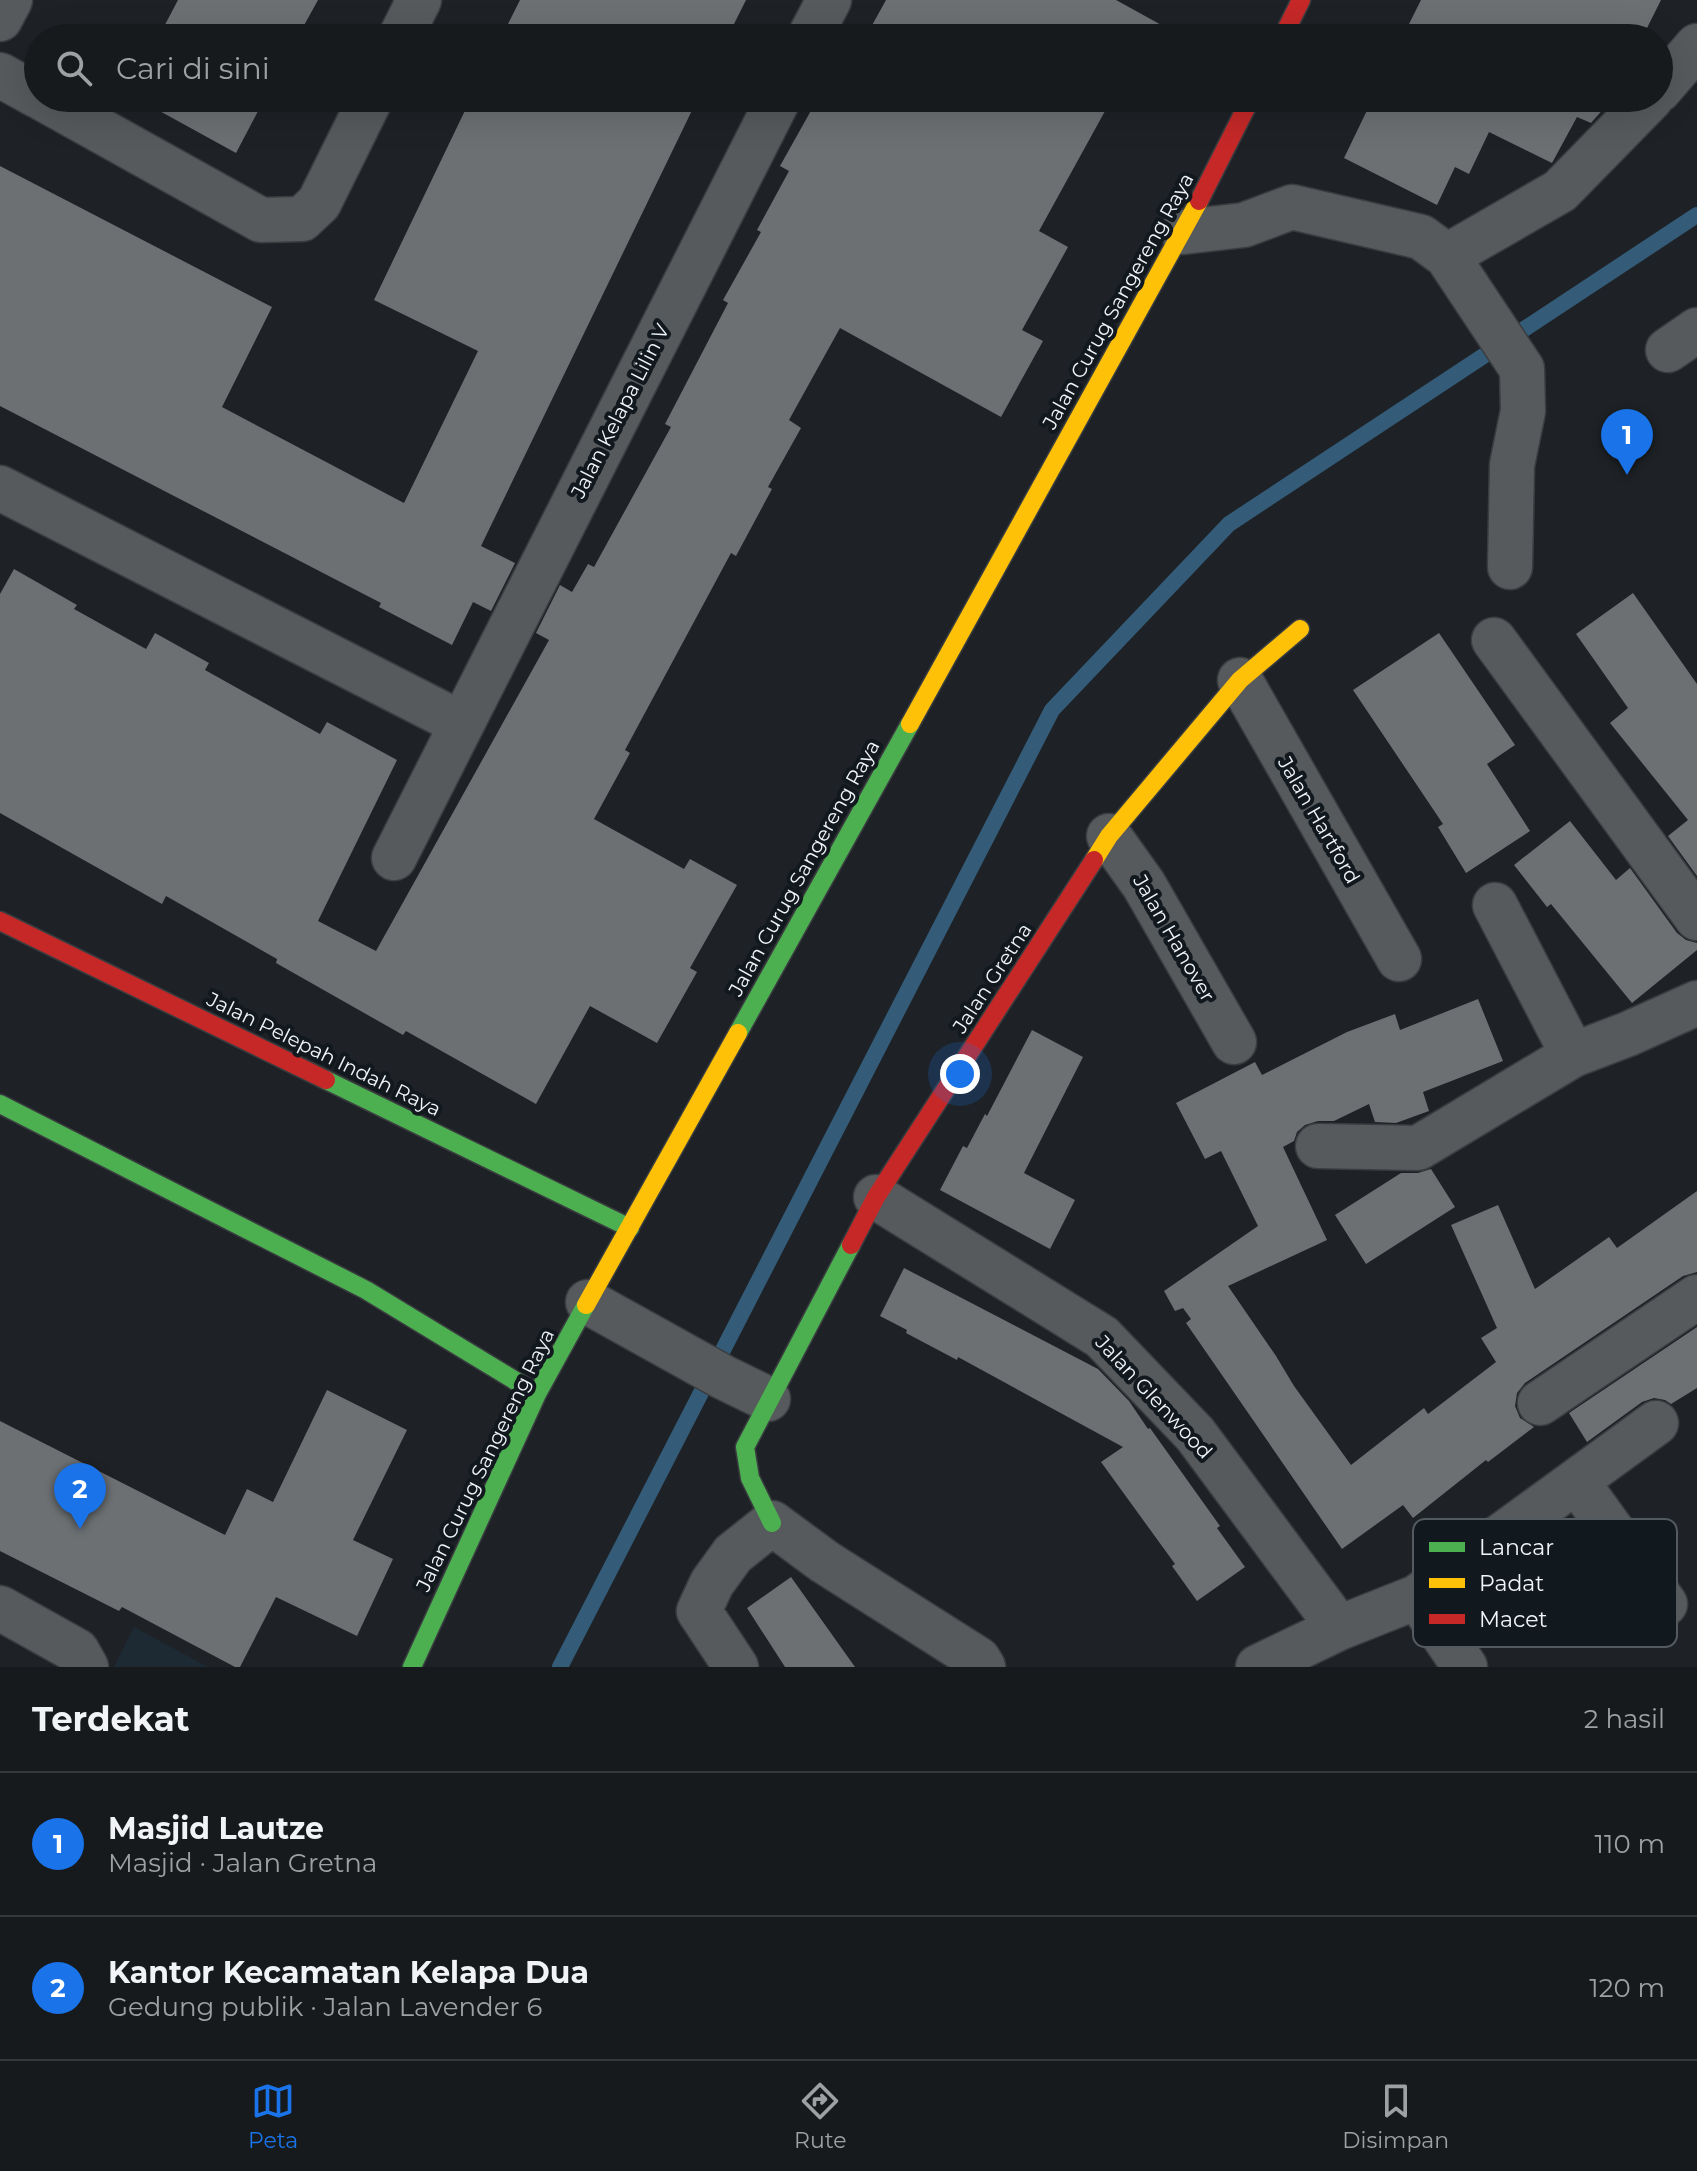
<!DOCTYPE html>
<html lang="id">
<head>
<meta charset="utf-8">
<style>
	body { margin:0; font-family:Montserrat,sans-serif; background:#232729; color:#f1f3f6 }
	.you { position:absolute; left:960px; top:1074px; width:28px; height:28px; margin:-20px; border:6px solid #fff; border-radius:50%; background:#1a73e8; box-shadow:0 0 0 12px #1a73e833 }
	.badge { display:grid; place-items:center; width:52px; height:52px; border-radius:50%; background:#1a73e8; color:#fff; font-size:26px; font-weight:700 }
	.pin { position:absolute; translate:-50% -66px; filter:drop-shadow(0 2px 4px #0008) }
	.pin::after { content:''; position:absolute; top:42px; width:28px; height:24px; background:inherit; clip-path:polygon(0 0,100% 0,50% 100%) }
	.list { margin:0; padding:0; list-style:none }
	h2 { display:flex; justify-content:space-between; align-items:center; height:104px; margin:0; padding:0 32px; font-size:34px }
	h2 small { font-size:26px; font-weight:400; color:#9ea1a3 }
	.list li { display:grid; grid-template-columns:52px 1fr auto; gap:24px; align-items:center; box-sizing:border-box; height:144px; padding:0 32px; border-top:2px solid #35383b }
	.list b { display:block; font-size:30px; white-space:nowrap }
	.list p { margin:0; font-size:26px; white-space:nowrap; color:#9ea1a3 }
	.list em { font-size:26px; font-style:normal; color:#9ea1a3 }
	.icon { flex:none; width:44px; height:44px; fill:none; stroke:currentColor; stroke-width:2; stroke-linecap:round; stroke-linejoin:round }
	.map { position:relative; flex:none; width:1697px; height:1667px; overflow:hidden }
	.search { position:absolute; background:#161a1c; box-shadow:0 8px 32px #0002; left:24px; right:24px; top:24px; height:88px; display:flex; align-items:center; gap:20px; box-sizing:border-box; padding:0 28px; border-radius:44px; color:#9ea1a3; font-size:30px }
	.sheet { height:392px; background:#161a1c }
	nav { display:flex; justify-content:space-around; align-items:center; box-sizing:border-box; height:112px; border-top:2px solid #35383b; background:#161a1c; font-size:22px; color:#9ea1a3 }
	nav a { display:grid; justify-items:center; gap:4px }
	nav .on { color:#1a73e8 }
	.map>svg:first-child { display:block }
</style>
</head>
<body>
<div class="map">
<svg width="1697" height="1667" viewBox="0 0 1697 1667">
	<rect width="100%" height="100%" fill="#1e2226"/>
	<path fill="#1d2a33" d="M 134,1627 L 208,1667 L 114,1667 Z"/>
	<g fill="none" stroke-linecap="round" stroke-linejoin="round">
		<path stroke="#345c79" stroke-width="16" d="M 560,1667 L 1052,710 L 1229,524 L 1697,215"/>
	</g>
	<path fill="#6c7073" d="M 178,0 L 318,0 L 297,38 L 158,38 Z
		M 520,0 L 746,0 L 727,38 L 501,38 Z
		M 886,0 L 1116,0 L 1165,27 L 1159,38 L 865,38 Z
		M 1421,0 L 1661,0 L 1642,38 L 1402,38 Z
		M 136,98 L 265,98 L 236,153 Z
		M 471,98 L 698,98 L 481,546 L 515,563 L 491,611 L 473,602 L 452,645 L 379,607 L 381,603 L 0,406 L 0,166 L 272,307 L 222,407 L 404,503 L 478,351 L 374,300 Z
		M 818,98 L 1125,98 L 1120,108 L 1110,102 L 1039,231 L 1068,247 L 1022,330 L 1043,341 L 1001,417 L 840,328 L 789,420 L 801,428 L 768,487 L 772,489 L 736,556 L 731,553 L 625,750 L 630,753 L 594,819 L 684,869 L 690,859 L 737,885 L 690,968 L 697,972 L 657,1043 L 590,1006 L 536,1104 L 406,1031 L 403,1035 L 276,963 L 277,959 L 166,896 L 162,904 L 0,813 L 0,594 L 14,569 L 77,605 L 74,609 L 146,649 L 155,633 L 209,663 L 205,670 L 320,734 L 327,722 L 397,760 L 318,921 L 376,951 L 549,640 L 536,633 L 560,585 L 572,592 L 588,564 L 594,567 L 671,427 L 665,424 L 728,303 L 723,300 L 761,232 L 757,230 L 789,171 L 780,166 Z
		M 1373,98 L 1613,98 L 1591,123 L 1577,117 L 1552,163 L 1489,132 L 1469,174 L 1455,167 L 1437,205 L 1344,158 Z
		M 1633,593 L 1697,684 L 1697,876 L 1668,836 L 1688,820 L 1610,723 L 1628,708 L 1576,634 Z
		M 1439,633 L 1515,745 L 1487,764 L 1530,831 L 1466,873 L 1438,827 L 1443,824 L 1353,690 Z
		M 1570,821 L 1616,880 L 1630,868 L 1677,933 L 1686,940 L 1697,943 L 1697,950 L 1632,1003 L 1551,904 L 1547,907 L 1514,865 Z
		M 1478,999 L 1503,1061 L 1423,1092 L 1429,1111 L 1396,1123 L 1375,1122 L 1369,1104 L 1334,1121 L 1318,1121 L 1305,1125 L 1297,1132 L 1294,1141 L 1283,1147 L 1327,1240 L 1228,1286 L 1276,1356 L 1294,1386 L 1351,1465 L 1424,1408 L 1428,1414 L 1496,1362 L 1481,1338 L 1497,1328 L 1451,1225 L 1498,1205 L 1535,1289 L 1609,1237 L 1617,1248 L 1697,1191 L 1697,1272 L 1683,1276 L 1525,1383 L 1517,1393 L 1515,1406 L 1520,1418 L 1534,1427 L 1488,1462 L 1486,1460 L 1413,1518 L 1403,1505 L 1342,1549 L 1186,1323 L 1191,1319 L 1183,1308 L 1175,1311 L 1164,1291 L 1258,1226 L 1221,1151 L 1205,1159 L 1176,1103 L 1255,1062 L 1262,1075 L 1347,1032 L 1395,1014 L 1400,1030 Z
		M 1032,1030 L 1083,1057 L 1024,1173 L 1075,1200 L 1050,1249 L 940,1190 L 963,1146 L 967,1148 L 985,1114 L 987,1116 Z
		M 1431,1169 L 1455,1207 L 1366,1264 L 1335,1215 L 1401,1173 L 1418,1173 Z
		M 904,1268 L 1098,1369 L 1129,1401 L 1148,1429 L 1150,1428 L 1220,1526 L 1217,1528 L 1245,1567 L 1197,1601 L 1172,1566 L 1175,1564 L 1101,1462 L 1123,1447 L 958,1357 L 957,1360 L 906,1333 L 907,1330 L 880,1316 Z
		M 1697,1327 L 1697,1388 L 1671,1404 L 1665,1400 L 1654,1398 L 1642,1402 L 1587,1442 L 1569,1413 Z
		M 327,1390 L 407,1430 L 353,1540 L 393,1559 L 357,1636 L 276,1597 L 240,1667 L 235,1667 L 122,1607 L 119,1611 L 0,1551 L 0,1421 L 225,1535 L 247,1489 L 273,1502 Z
		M 791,1577 L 855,1667 L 785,1667 L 747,1608 Z"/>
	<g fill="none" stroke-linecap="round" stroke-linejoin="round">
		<defs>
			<path id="street" d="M 0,19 L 10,0
				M 400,38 L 419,0
				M 809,38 L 829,0
				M 0,75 L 38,96
				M 1659,90 L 1697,46
				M 42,98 L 261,220 L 302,219 L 319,203 L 371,98
				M 1183,232 L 1244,225 L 1292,207 L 1421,237 L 1447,256 L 1522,369 L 1523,411 L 1512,465 L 1510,567
				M 1447,256 L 1560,191 L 1651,98
				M 1668,350 L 1697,330
				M 0,488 L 462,724
				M 1494,640 L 1697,918
				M 1240,680 L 1399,959
				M 1109,836 L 1144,885 L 1234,1042
				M 394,858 L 779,98
				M 1495,905 L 1573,1055 L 1628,1034 L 1697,1003
				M 1318,1146 L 1418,1148 L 1573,1055
				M 876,1197 L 1102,1337 L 1195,1434 L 1339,1628
				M 588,1302 L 723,1377 L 768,1399
				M 1540,1403 L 1697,1297
				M 1577,1482 L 1665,1604
				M 1417,1597 L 1465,1667
				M 0,1608 L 77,1651 L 86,1667
				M 736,1667 L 699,1611 L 712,1583 L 733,1554 L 772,1523 L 825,1562 L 978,1659 L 983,1667
				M 1258,1667 L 1339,1628 L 1417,1597 L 1656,1423"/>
			<path id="fast" d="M 738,1033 L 910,724
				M 326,1080 L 630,1228
				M 0,1104 L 366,1290 L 537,1394
				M 772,1523 L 750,1478 L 745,1447 L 851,1245
				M 412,1667 L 537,1394 L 586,1305"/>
			<path id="slow" d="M 910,724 L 1199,201
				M 1094,860 L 1109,836 L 1240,680 L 1300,629
				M 586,1305 L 738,1033"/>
			<path id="jam" d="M 1282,38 L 1301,0
				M 1199,201 L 1251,98
				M 0,921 L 326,1080
				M 851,1245 L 876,1197 L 1094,860"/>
		</defs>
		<use href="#street" stroke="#3a3d40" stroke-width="47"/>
		<use href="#fast" stroke="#3a3d40" stroke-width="21"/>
		<use href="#slow" stroke="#3a3d40" stroke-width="21"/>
		<use href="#jam" stroke="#3a3d40" stroke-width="21"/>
		<use href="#street" stroke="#575a5d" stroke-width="44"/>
		<use href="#fast" stroke="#4caf50" stroke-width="18"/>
		<use href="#slow" stroke="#ffc107" stroke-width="18"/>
		<use href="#jam" stroke="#c62828" stroke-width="18"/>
	</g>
	<g text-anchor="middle" stroke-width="8" stroke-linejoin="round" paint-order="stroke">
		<g font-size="20" fill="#eff5f9" stroke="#11191f">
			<text transform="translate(1118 301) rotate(-61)" y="7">Jalan Curug Sangereng Raya</text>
			<text transform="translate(620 411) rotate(-63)" y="7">Jalan Kelapa Lilin V</text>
			<text transform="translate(1319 820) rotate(60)" y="7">Jalan Hartford</text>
			<text transform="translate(804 868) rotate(-61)" y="7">Jalan Curug Sangereng Raya</text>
			<text transform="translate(1174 938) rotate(60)" y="7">Jalan Hanover</text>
			<text transform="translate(992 978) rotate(-57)" y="7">Jalan Gretna</text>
			<text transform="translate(324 1054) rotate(26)" y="7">Jalan Pelepah Indah Raya</text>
			<text transform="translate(1154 1397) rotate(47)" y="7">Jalan Glenwood</text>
			<text transform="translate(485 1460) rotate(-64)" y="7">Jalan Curug Sangereng Raya</text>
		</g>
	</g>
	<rect x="1413" y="1519" width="264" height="128" rx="12" fill="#11191f" stroke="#545b60" stroke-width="2"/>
	<rect x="1429" y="1542" width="36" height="10" fill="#4caf50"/>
	<rect x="1429" y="1578" width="36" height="10" fill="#ffc107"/>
	<rect x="1429" y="1614" width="36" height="10" fill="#c62828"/>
	<g font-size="22" fill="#eff5f9">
		<text x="1479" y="1555">Lancar</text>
		<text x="1479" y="1591">Padat</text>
		<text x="1479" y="1627">Macet</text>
	</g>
</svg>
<div class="you"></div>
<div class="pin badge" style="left:1627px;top:475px">1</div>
<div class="pin badge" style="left:80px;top:1529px">2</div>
<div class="search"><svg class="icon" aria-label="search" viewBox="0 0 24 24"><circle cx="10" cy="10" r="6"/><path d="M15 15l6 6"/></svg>Cari di sini</div>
</div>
<section class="sheet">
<h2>Terdekat<small>2 hasil</small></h2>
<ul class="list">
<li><span class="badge">1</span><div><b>Masjid Lautze</b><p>Masjid · Jalan Gretna</p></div><em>110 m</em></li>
<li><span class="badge">2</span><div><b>Kantor Kecamatan Kelapa Dua</b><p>Gedung publik · Jalan Lavender 6</p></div><em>120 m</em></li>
</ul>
</section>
<nav>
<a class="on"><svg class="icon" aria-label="map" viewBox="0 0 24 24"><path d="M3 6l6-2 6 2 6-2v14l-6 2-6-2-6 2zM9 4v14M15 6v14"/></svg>Peta</a>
<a><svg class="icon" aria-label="directions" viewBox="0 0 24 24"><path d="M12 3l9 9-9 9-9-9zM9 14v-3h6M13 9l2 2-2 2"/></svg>Rute</a>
<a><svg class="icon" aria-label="saved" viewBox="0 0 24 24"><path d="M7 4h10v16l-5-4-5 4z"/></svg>Disimpan</a>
</nav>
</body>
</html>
